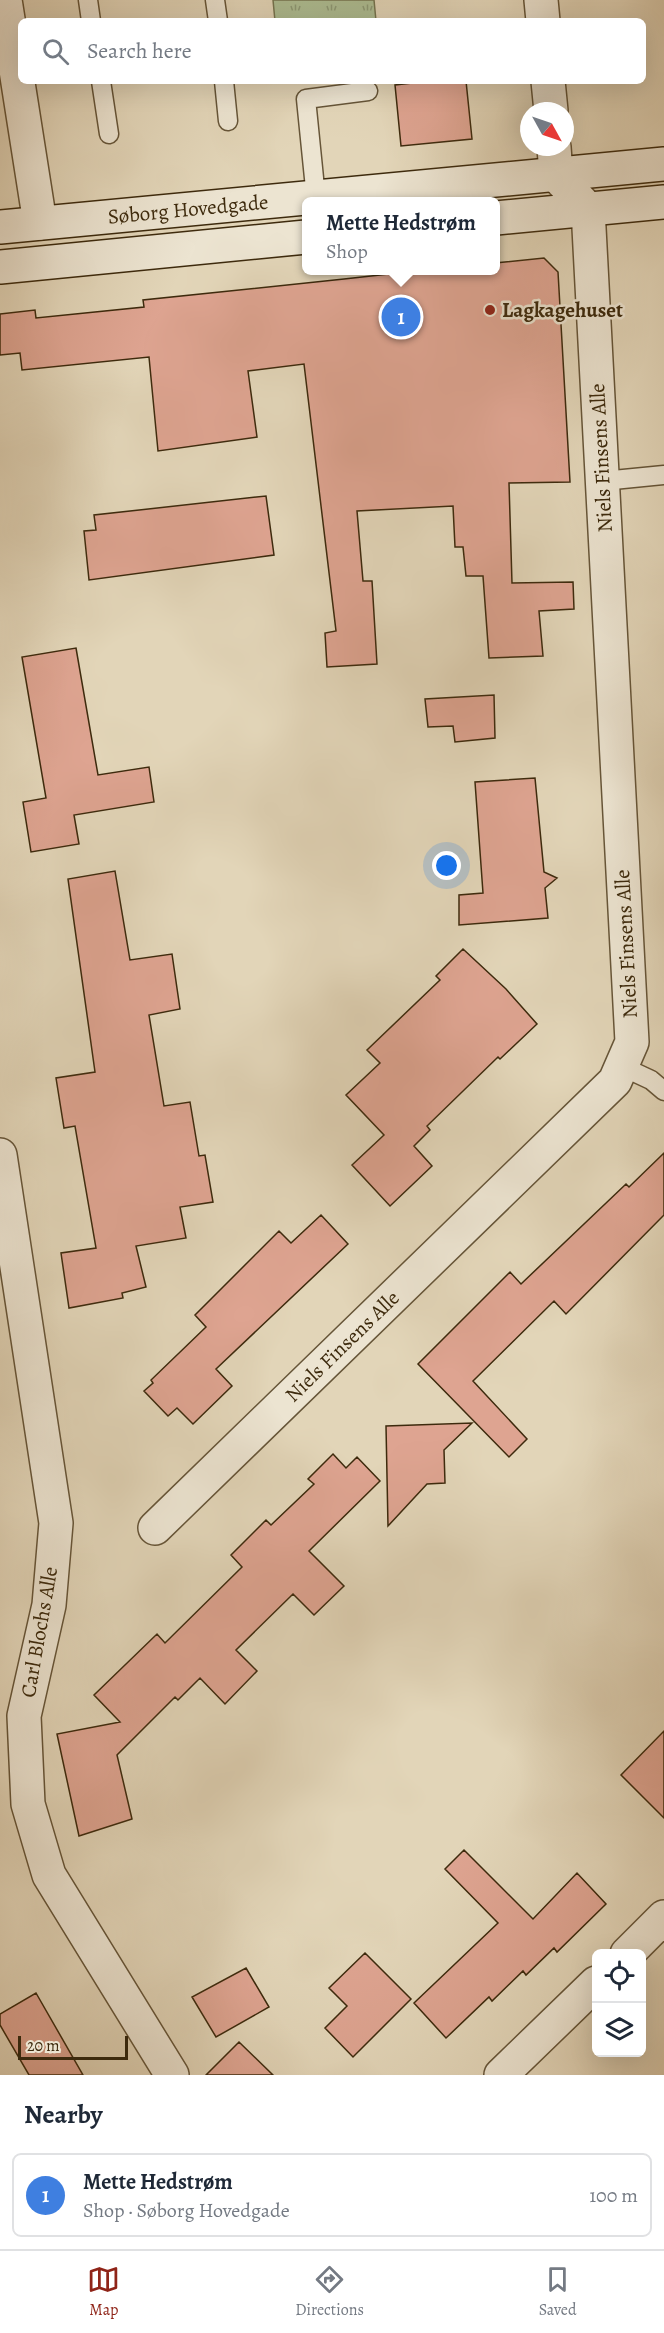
<!DOCTYPE html>
<html lang="en">
<head>
<meta charset="utf-8">
<style>
	body { margin:0; font-family:Alegreya,serif; background:#f6f6f7; color:#1f2937 }
	.controls { position:absolute; right:18px; bottom:18px; display:grid; overflow:hidden; border-radius:9px; box-shadow:0 6px 24px #0002 }
	.controls button { width:54px; height:54px; display:grid; place-items:center; padding:0; border:0; border-bottom:2px solid #e0e1e3; background:#fff; color:#1f2937; font:30px sans-serif }
	.compass { position:absolute; left:520px; top:102px; width:54px; height:54px; border-radius:50%; background:#fff; box-shadow:0 6px 24px #0002; rotate:130deg }
	.scale { position:absolute; left:18px; bottom:15px; width:110px; box-sizing:border-box; padding-left:6px; border:3px solid #3d2a0d; border-top:0; font-size:16px; line-height:21px; white-space:nowrap; color:#3d2a0d; -webkit-text-stroke:4px #ece4d1; paint-order:stroke }
	.you { position:absolute; left:447px; top:866px; width:21px; height:21px; margin:-15px; border:4px solid #fff; border-radius:50%; background:#1a73e8; box-shadow:0 0 0 9px #1a73e833 }
	.badge { display:grid; place-items:center; width:39px; height:39px; border-radius:50%; background:#8f2418; color:#fff; font-size:20px; font-weight:700 }
	.pin { position:absolute; translate:-50% -50%; border:3px solid #fff; box-shadow:0 2px 6px #0006 }
	.popup { position:absolute; left:302px; top:197px; width:198px; height:78px; box-sizing:border-box; display:grid; place-content:center; border-radius:9px; background:#fff; filter:drop-shadow(0 2px 4px #0005); font-size:20px; white-space:nowrap; color:#747a83 }
	.popup b { font-size:22px; color:#1f2937 }
	.popup::after { content:''; position:absolute; left:50%; top:100%; margin-left:-12px; border:12px solid transparent; border-top-color:#fff }
	.list { margin:0; padding:0; list-style:none }
	h2 { display:flex; justify-content:space-between; align-items:center; height:78px; margin:0; padding:0 24px; font-size:26px }
	h2 small { font-size:20px; font-weight:400; color:#747a83 }
	.list li { display:grid; grid-template-columns:39px 1fr auto; gap:18px; align-items:center; box-sizing:border-box; height:84px; margin:0 12px 12px; padding:0 12px; border:2px solid #e0e1e3; border-radius:9px }
	.list b { display:block; font-size:22px; white-space:nowrap }
	.list p { margin:0; font-size:20px; white-space:nowrap; color:#747a83 }
	.list em { font-size:20px; font-style:normal; color:#747a83 }
	.icon { flex:none; width:33px; height:33px; fill:none; stroke:currentColor; stroke-width:2; stroke-linecap:round; stroke-linejoin:round }
	.map { position:relative; flex:none; width:664px; height:2075px; overflow:hidden }
	.search { position:absolute; background:#fff; box-shadow:0 6px 24px #0002; left:18px; right:18px; top:18px; height:66px; display:flex; align-items:center; gap:15px; box-sizing:border-box; padding:0 21px; border-radius:9px; color:#747a83; font-size:22px }
	.sheet { height:174px; background:#fff }
	nav { display:flex; justify-content:space-around; align-items:center; box-sizing:border-box; height:84px; border-top:2px solid #e0e1e3; background:#fff; font-size:16px; color:#747a83 }
	nav a { display:grid; justify-items:center; gap:3px }
	nav .on { color:#8f2418 }
	.map>svg:first-child { display:block }
</style>
</head>
<body>
<div class="map">
<svg width="664" height="2075" viewBox="0 0 664 2075">
	<defs>
		<pattern id="park-tufts" width="24" height="20" patternUnits="userSpaceOnUse" patternTransform="scale(1.5)"><rect width="24" height="20" fill="#adbe94"/><path d="M3 7l-1-3M5 7V3M7 7l1-3M15 17l-1-3M17 17v-4M19 17l1-3" fill="none" stroke="#8e9b77"/></pattern>
	</defs>
	<rect width="100%" height="100%" fill="#e2d5b8"/>
	<filter id="stains"><feTurbulence type="fractalNoise" baseFrequency=".00333" numOctaves="4"/><feColorMatrix values="0 0 0 0 .2 0 0 0 0 .09 0 0 0 0 .02 0 0 0 .5 -.17"/></filter>
	<radialGradient id="worn" r=".72"><stop offset=".6" stop-color="#630" stop-opacity="0"/><stop offset="1" stop-color="#630" stop-opacity=".3"/></radialGradient>
	<path fill="url(#park-tufts)" stroke="#757450" stroke-width="1.5" d="M 273,0 L 374,0 L 376,21 L 275,21 Z"/>
	<path fill="#dea491" stroke="#3d2a0d" stroke-width="1.5" d="M 430,81 L 466,81 L 472,139 L 401,146 L 395,85 Z
		M 544,258 L 558,272 L 570,482 L 509,483 L 512,583 L 573,582 L 574,609 L 539,611 L 543,656 L 489,658 L 483,576 L 466,576 L 463,547 L 455,547 L 453,506 L 357,511 L 363,581 L 372,581 L 377,664 L 327,667 L 325,633 L 336,631 L 304,364 L 248,371 L 257,437 L 158,451 L 149,357 L 22,370 L 20,353 L 0,355 L 0,314 L 35,310 L 36,318 L 144,307 L 143,300 L 344,279 L 425,270 L 495,270 L 495,263 Z
		M 266,496 L 274,555 L 89,580 L 84,531 L 96,530 L 94,515 Z
		M 76,648 L 98,775 L 149,767 L 154,802 L 74,815 L 79,844 L 31,852 L 23,802 L 46,798 L 22,657 Z
		M 494,695 L 495,738 L 455,742 L 453,726 L 428,727 L 425,699 Z
		M 535,778 L 544,872 L 557,878 L 545,888 L 548,918 L 459,925 L 459,895 L 483,893 L 475,782 Z
		M 115,871 L 130,960 L 172,954 L 180,1009 L 149,1015 L 164,1106 L 190,1102 L 199,1156 L 205,1155 L 213,1202 L 180,1207 L 186,1238 L 136,1246 L 146,1287 L 122,1293 L 123,1298 L 69,1308 L 61,1253 L 96,1248 L 75,1126 L 64,1128 L 56,1078 L 95,1072 L 68,879 Z
		M 463,949 L 506,989 L 537,1024 L 500,1059 L 498,1057 L 427,1126 L 430,1130 L 414,1146 L 432,1166 L 390,1206 L 352,1165 L 384,1135 L 346,1095 L 380,1063 L 367,1050 L 440,980 L 436,976 Z
		M 664,1153 L 664,1215 L 566,1314 L 554,1301 L 473,1381 L 527,1439 L 509,1457 L 418,1364 L 510,1272 L 521,1284 L 626,1184 L 629,1187 Z
		M 321,1215 L 348,1244 L 216,1369 L 232,1386 L 193,1424 L 177,1408 L 168,1416 L 144,1391 L 153,1383 L 151,1380 L 206,1327 L 195,1315 L 279,1231 L 291,1243 Z
		M 472,1423 L 444,1450 L 445,1483 L 427,1484 L 388,1526 L 386,1426 Z
		M 333,1454 L 346,1468 L 357,1457 L 380,1481 L 309,1551 L 344,1586 L 314,1615 L 293,1594 L 236,1650 L 257,1671 L 225,1704 L 200,1678 L 178,1700 L 175,1697 L 117,1755 L 132,1819 L 79,1836 L 57,1734 L 120,1722 L 94,1695 L 157,1634 L 165,1643 L 242,1567 L 231,1555 L 266,1520 L 271,1525 L 314,1484 L 308,1479 Z
		M 664,1731 L 664,1818 L 621,1775 Z
		M 464,1850 L 533,1919 L 577,1873 L 606,1904 L 557,1952 L 554,1948 L 526,1975 L 523,1971 L 492,2001 L 489,1997 L 446,2038 L 414,2003 L 498,1923 L 445,1869 Z
		M 365,1953 L 411,1999 L 353,2057 L 325,2028 L 347,2006 L 329,1988 Z
		M 246,1968 L 269,2007 L 216,2037 L 192,1997 Z
		M 36,1993 L 83,2075 L 29,2075 L 0,2025 L 0,2014 Z
		M 239,2042 L 273,2075 L 206,2075 Z"/>
	<g fill="none" stroke-linecap="round" stroke-linejoin="round">
		<defs>
			<path id="lane" d="M 88,0 L 91,21
				M 215,0 L 218,21
				M 101,81 L 109,134
				M 224,81 L 228,121
				M 316,198 L 306,99 L 368,91
				M 603,481 L 664,475
				M 621,1066 L 651,1080 L 664,1091"/>
			<g id="street">
				<path d="M 5,0 L 40,223"/>
				<path d="M 541,0 L 543,21"/>
				<path d="M 548,81 L 551,111"/>
				<path d="M 0,1155 L 56,1523 L 49,1605 L 24,1716 L 28,1804 L 49,1875 L 172,2075"/>
				<path id="s1" d="M 155,1528 L 615,1081 L 632,1042 L 588,209 L 556,175 L 554,147"/>
				<path d="M 627,1954 L 664,1917"/>
				<path d="M 501,2075 L 596,1983"/>
			</g>
			<g id="secondary">
				<path d="M 496,218 L 664,202"/>
				<path id="s2" d="M 0,227 L 664,164"/>
				<path d="M 0,267 L 306,237"/>
			</g>
		</defs>
		<use href="#lane" stroke="#665538" stroke-width="21"/>
		<use href="#street" stroke="#665538" stroke-width="36"/>
		<use href="#secondary" stroke="#3d2a0d" stroke-width="36"/>
		<use href="#lane" stroke="#ece4d1" stroke-width="18"/>
		<use href="#street" stroke="#ece4d1" stroke-width="33"/>
		<use href="#secondary" stroke="#ece4d1" stroke-width="33"/>
	</g>
	<circle fill="#8f2418" stroke="#ece4d1" stroke-width="2" cx="490" cy="310" r="6"/>
	<g text-anchor="middle" stroke-width="5" stroke-linejoin="round" paint-order="stroke">
		<g font-size="21" fill="#3d2a0d" stroke="#ece4d1">
			<text dy="7" stroke="none"><textPath href="#s2" startOffset="189">Søborg Hovedgade</textPath></text>
			<text transform="translate(601 458) rotate(-93)" y="7">Niels Finsens Alle</text>
			<text transform="translate(626 944) rotate(-93)" y="7">Niels Finsens Alle</text>
			<text dy="7" stroke="none"><textPath href="#s1" startOffset="261">Niels Finsens Alle</textPath></text>
			<text transform="translate(39 1632) rotate(-80)" y="7">Carl Blochs Alle</text>
		</g>
		<g font-size="21" font-weight="bold" fill="#3d2a0d" stroke="#ece4d1" text-anchor="start">
			<text x="502" y="317">Lagkagehuset</text>
		</g>
	</g>
	<rect width="100%" height="100%" filter="url(#stains)"/>
	<rect width="100%" height="100%" fill="url(#worn)"/>
</svg>
<div class="controls">
<button><svg class="icon" aria-label="locate" viewBox="0 0 24 24"><circle cx="12" cy="12" r="6"/><path d="M12 2v4M12 18v4M2 12h4M18 12h4"/></svg></button>
<button><svg class="icon" aria-label="layers" viewBox="0 0 24 24"><path d="M12 4l9 5-9 5-9-5zM3 14l9 5 9-5"/></svg></button>
</div>
<svg class="compass" viewBox="-18 -18 36 36"><path d="M0-13l5 13h-10z" fill="#e53935"/><path d="M0 13l5-13h-10z" fill="#747a83"/></svg>
<div class="scale">20 m</div>
<div class="you"></div>
<div class="pin badge" style="left:401px;top:317px;background:#3f7fe0">1</div>
<div class="popup"><b>Mette Hedstrøm</b>Shop</div>
<div class="search"><svg class="icon" aria-label="search" viewBox="0 0 24 24"><circle cx="10" cy="10" r="6"/><path d="M15 15l6 6"/></svg>Search here</div>
</div>
<section class="sheet">
<h2>Nearby<small></small></h2>
<ul class="list">
<li><span class="badge" style="background:#3f7fe0">1</span><div><b>Mette Hedstrøm</b><p>Shop · Søborg Hovedgade</p></div><em>100 m</em></li>
</ul>
</section>
<nav>
<a class="on"><svg class="icon" aria-label="map" viewBox="0 0 24 24"><path d="M3 6l6-2 6 2 6-2v14l-6 2-6-2-6 2zM9 4v14M15 6v14"/></svg>Map</a>
<a><svg class="icon" aria-label="directions" viewBox="0 0 24 24"><path d="M12 3l9 9-9 9-9-9zM9 14v-3h6M13 9l2 2-2 2"/></svg>Directions</a>
<a><svg class="icon" aria-label="saved" viewBox="0 0 24 24"><path d="M7 4h10v16l-5-4-5 4z"/></svg>Saved</a>
</nav>
</body>
</html>
